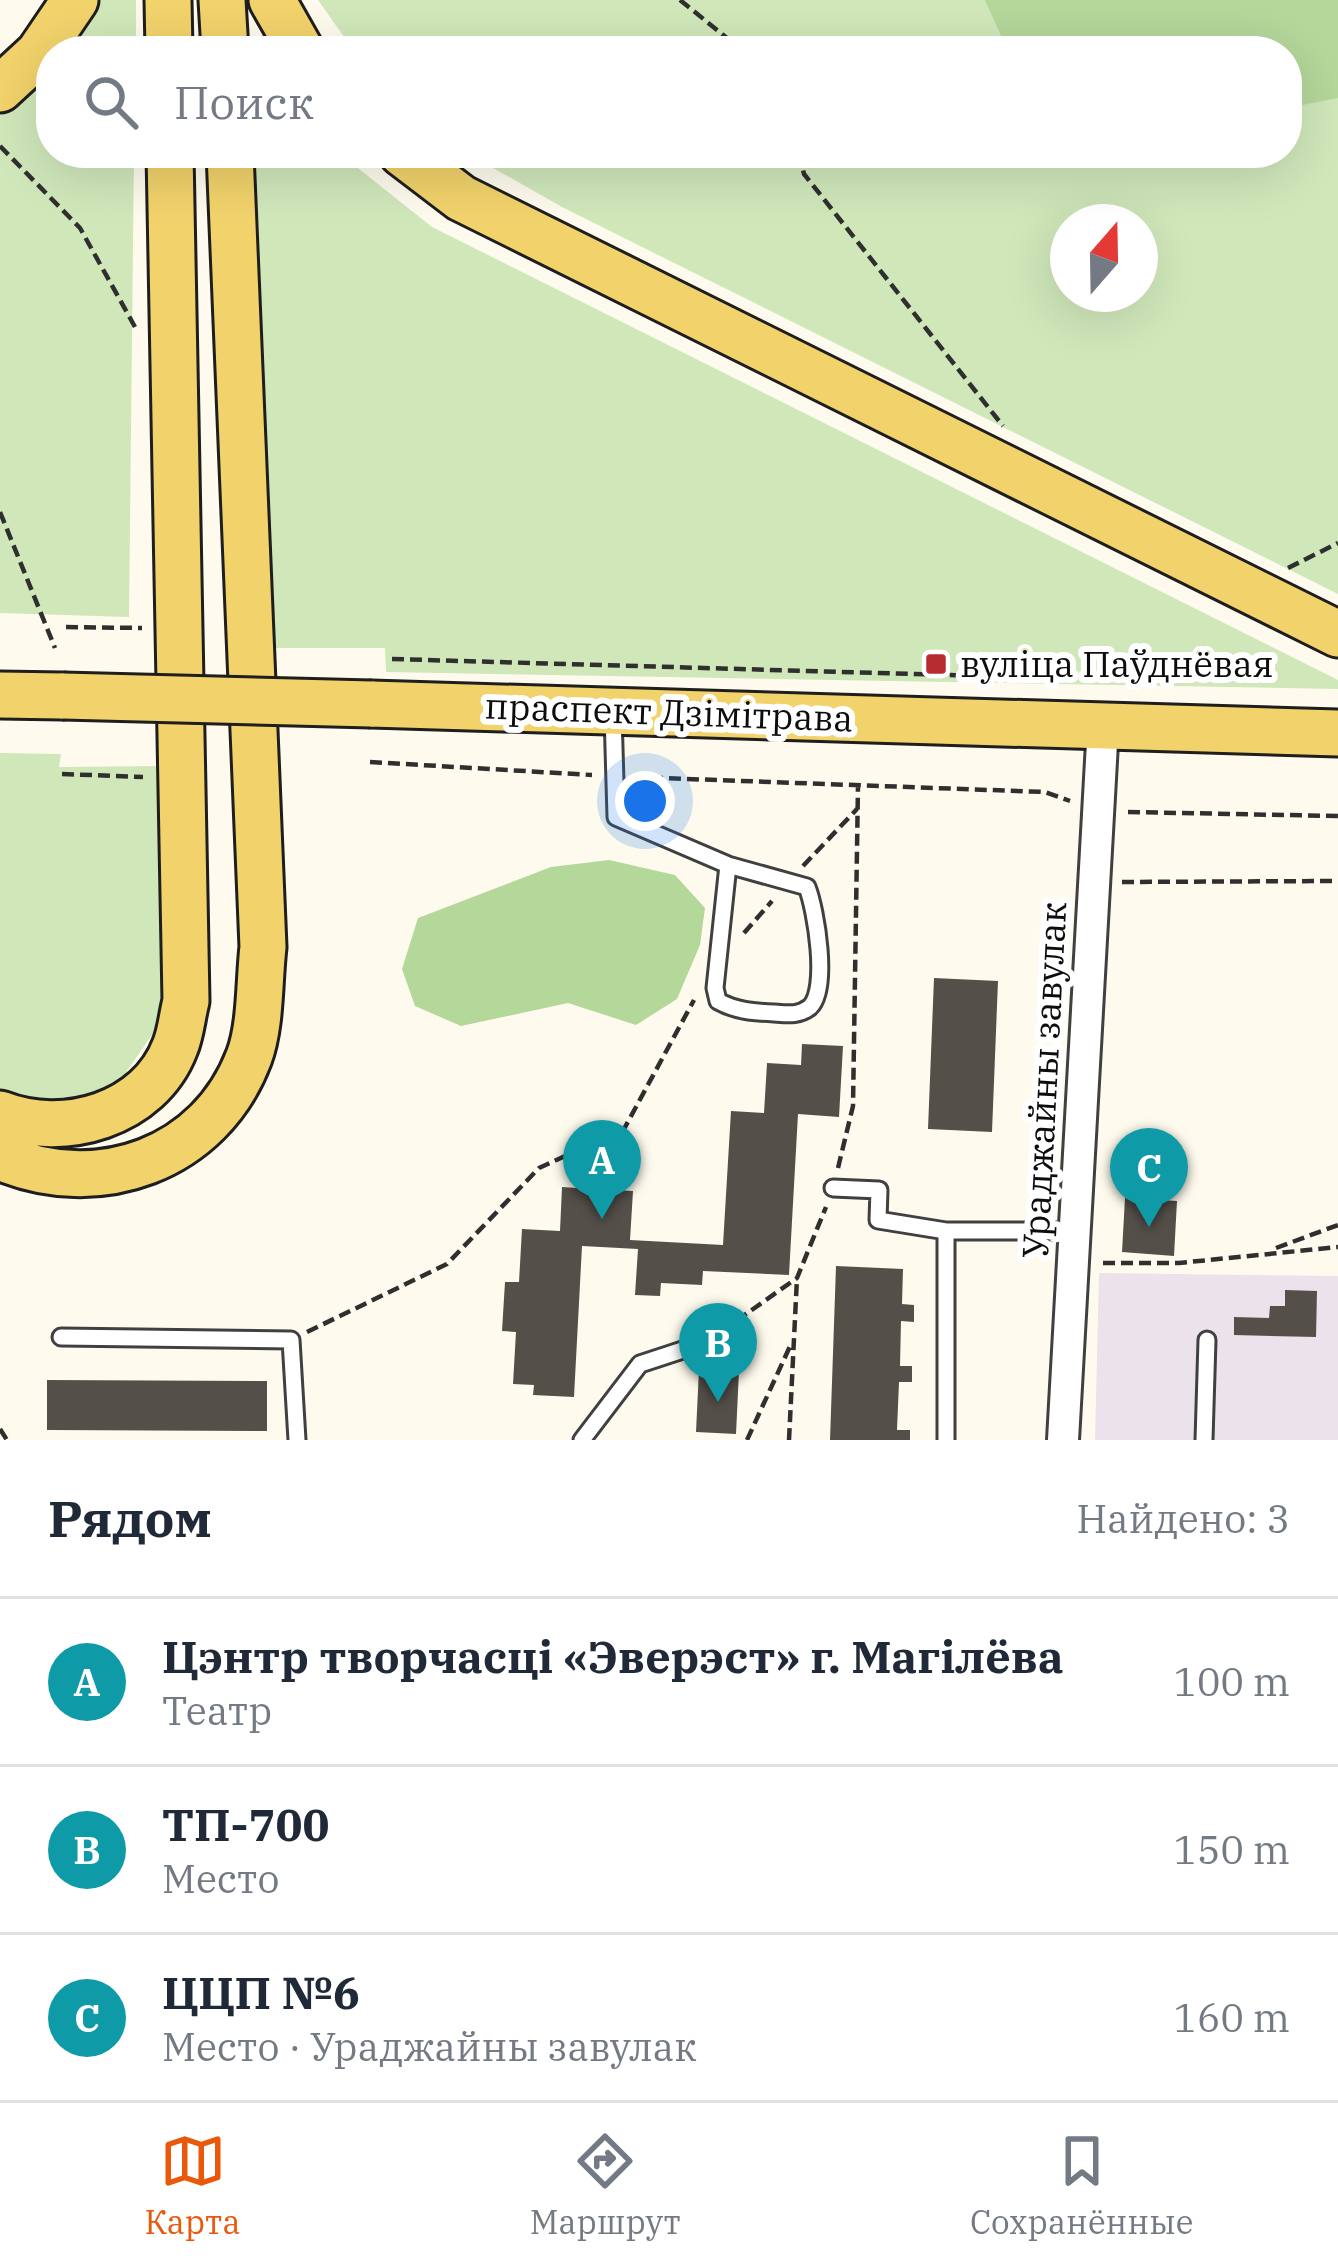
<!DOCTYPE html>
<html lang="ru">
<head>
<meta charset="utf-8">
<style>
	body { margin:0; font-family:"IBM Plex Serif",serif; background:#f6f6f7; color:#1f2937 }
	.compass { position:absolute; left:1050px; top:204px; width:108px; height:108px; border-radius:50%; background:#fff; box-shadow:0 12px 48px #0002; rotate:20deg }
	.you { position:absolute; left:645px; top:801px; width:42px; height:42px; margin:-30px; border:9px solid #fff; border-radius:50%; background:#1a73e8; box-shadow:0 0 0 18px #1a73e833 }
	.badge { display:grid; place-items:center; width:78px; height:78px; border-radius:50%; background:#ea580c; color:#fff; font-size:39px; font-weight:700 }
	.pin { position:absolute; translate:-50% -99px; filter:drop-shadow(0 3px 6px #0008) }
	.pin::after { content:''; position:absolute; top:63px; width:42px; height:36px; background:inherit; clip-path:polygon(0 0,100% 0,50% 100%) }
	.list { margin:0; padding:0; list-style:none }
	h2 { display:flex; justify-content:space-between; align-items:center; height:156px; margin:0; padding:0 48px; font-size:51px }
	h2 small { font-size:39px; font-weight:400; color:#747a83 }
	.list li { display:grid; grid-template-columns:78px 1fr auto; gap:36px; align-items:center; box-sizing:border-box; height:168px; padding:0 48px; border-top:3px solid #e0e1e3 }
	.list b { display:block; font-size:45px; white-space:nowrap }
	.list p { margin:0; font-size:39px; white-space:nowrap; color:#747a83 }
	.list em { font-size:39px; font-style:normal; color:#747a83 }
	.icon { flex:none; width:66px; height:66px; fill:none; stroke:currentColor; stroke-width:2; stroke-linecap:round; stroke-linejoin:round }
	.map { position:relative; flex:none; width:1338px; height:1440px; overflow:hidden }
	.search { position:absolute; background:#fff; box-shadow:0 12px 48px #0002; left:36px; right:36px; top:36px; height:132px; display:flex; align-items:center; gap:30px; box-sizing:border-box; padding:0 42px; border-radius:48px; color:#747a83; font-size:45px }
	.sheet { height:660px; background:#fff }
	nav { display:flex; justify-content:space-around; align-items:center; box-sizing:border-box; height:168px; border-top:3px solid #e0e1e3; background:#fff; font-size:33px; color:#747a83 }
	nav a { display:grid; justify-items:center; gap:6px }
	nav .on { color:#ea580c }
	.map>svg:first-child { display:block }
</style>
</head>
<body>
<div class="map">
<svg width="1338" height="1440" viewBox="0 0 1338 1440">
	<rect width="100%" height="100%" fill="#fefbee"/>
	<path fill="#ebe2eb" d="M 1099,1273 L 1338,1276 L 1338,1440 L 1095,1440 Z"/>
	<path fill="#d0e7ba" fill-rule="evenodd" d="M 93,0 L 136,0 L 136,51 L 54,51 Z
		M 318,0 L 1338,0 L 1338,594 L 562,207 L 467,153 L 1287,153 L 1287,51 L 354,51 ZM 1068,222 L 1140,222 L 1140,294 L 1068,294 Z
		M 51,55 L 51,153 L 134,153 L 129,617 L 0,613 L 0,103 Z
		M 249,153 L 339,153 L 432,227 L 1338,680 L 1338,689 L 386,672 L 385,648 L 270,648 Z
		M 0,753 L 61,754 L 59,767 L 165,766 L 164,1018 L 117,1085 L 73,1104 L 0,1097 Z"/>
	<path fill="#b4d79a" d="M 985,0 L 1338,0 L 1338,98 L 1287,108 L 1287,51 L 1008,51 Z
		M 609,860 L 675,875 L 705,908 L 700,945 L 677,999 L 636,1025 L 568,1003 L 461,1026 L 415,1006 L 402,969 L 418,918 L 551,867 Z"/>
	<path fill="#554f4a" d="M 934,978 L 998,981 L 992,1132 L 928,1129 Z
		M 802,1044 L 843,1046 L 839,1117 L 798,1114 L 789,1275 L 703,1271 L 702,1285 L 661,1283 L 660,1296 L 635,1295 L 638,1249 L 582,1246 L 574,1397 L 533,1395 L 534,1385 L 513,1384 L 516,1332 L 502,1331 L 505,1282 L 519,1282 L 522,1229 L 560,1231 L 562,1187 L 592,1189 L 592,1176 L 614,1177 L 613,1190 L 633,1191 L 630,1240 L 723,1245 L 731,1111 L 764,1113 L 767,1063 L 801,1065 Z
		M 1125,1198 L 1177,1201 L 1174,1256 L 1122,1252 Z
		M 836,1266 L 903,1269 L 902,1304 L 914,1305 L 914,1322 L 901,1321 L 900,1366 L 912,1366 L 912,1382 L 899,1382 L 897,1430 L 910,1430 L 910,1440 L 830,1440 Z
		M 1285,1290 L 1317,1291 L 1316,1337 L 1234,1335 L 1234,1317 L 1269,1318 L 1270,1306 L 1285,1306 Z
		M 699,1369 L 739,1371 L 736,1434 L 696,1432 Z
		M 47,1380 L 267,1381 L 267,1431 L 47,1430 Z"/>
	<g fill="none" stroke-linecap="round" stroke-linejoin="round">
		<defs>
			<path id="service" d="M 613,713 L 616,817 L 728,865 L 807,887 C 816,910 829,989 810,1007 C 799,1016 787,1014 774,1013 C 753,1012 736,1011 718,1001 L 715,988 L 728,865
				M 833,1188 L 879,1190 L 878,1220 L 946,1231 L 1076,1231
				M 61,1337 L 291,1340 L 297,1440
				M 582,1440 L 640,1364 L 707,1342
				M 946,1440 L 946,1231
				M 1204,1440 L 1207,1340"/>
			<path id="minor" d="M 1063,1440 L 1103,725"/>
			<path id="primary" d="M 168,0 L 169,51
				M 222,0 L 225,51
				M 272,0 L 301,51
				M 0,89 L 39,53 L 75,0
				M 402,153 L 461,198 L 1338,634
				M 0,695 L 63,696
				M 371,704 L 1338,733
				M 0,1114 C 64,1139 149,1115 175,1047 C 181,1033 182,1016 186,1001 L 170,153
				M 0,1157 C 98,1199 210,1160 249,1057 C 261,1025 259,981 263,947 L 230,153"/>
		</defs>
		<use href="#service" stroke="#404040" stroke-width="21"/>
		<use href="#minor" stroke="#404040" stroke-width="36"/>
		<use href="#primary" stroke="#1e1e1e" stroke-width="51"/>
		<path stroke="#2f2f2f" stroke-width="4.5" stroke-dasharray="12 6" stroke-linecap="butt" d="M 680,0 L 743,51
			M 0,146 L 80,228 L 135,327
			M 799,153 L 804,174 L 1003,426
			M 0,512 L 55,648
			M 1288,568 L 1338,543
			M 66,627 L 142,628
			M 392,659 L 1052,678
			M 370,762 L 592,775
			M 62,774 L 143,777
			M 633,777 L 1045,792 L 1070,801
			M 1128,812 L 1338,816
			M 803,866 L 857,809
			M 1122,882 L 1338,881
			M 744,933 L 772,901
			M 838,1168 L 853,1106 L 858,785
			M 1276,1248 L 1338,1225
			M 1103,1263 L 1179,1263 L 1338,1247
			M 722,1331 L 797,1278 L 826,1207
			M 307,1332 L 447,1264 L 539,1168 L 624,1129 L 694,1000
			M 0,1429 L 7,1440
			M 747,1440 L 792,1342
			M 789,1440 L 797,1278"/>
		<use href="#service" stroke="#fff" stroke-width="15"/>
		<use href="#minor" stroke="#fff" stroke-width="30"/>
		<use href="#primary" stroke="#f1d26b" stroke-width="45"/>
		<defs>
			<path id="primary-bridge" d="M 63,696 L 371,704"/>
		</defs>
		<use href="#primary-bridge" stroke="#1e1e1e" stroke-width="51" stroke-linecap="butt"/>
		<use href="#primary-bridge" stroke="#f1d26b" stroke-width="45"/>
	</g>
	<rect fill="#b62c31" stroke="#fff" stroke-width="4.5" x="924" y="652" width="24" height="24" rx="6"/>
	<g text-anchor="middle" stroke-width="12" stroke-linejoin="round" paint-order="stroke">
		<g font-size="36" fill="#0d0d0d" stroke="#fff" text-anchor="start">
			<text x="960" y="677">вуліца Паўднёвая</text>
		</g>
		<g font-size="36" fill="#0d0d0d" stroke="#fff">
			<text transform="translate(669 712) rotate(2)" y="13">праспект Дзімітрава</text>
			<text transform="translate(1044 1080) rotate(-87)" y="13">Ураджайны завулак</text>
		</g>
	</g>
</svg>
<svg class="compass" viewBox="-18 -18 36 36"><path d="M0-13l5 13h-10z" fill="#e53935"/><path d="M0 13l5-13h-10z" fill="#747a83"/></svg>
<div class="you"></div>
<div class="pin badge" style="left:602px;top:1219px;background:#0f9aa8">A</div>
<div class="pin badge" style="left:718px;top:1402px;background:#0f9aa8">B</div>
<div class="pin badge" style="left:1149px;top:1227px;background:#0f9aa8">C</div>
<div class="search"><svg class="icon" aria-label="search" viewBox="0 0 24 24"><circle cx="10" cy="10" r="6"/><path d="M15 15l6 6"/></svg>Поиск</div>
</div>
<section class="sheet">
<h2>Рядом<small>Найдено: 3</small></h2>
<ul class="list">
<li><span class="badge" style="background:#0f9aa8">A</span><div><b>Цэнтр творчасці «Эверэст» г. Магілёва</b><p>Театр</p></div><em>100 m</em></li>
<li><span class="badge" style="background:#0f9aa8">B</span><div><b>ТП-700</b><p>Место</p></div><em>150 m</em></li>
<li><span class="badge" style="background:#0f9aa8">C</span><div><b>ЦЦП №6</b><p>Место · Ураджайны завулак</p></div><em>160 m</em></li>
</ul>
</section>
<nav>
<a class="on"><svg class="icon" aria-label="map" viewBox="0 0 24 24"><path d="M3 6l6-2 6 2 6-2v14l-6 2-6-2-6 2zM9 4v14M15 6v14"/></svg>Карта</a>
<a><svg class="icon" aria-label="directions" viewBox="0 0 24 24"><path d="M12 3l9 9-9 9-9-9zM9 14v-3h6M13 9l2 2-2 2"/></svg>Маршрут</a>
<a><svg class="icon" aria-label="saved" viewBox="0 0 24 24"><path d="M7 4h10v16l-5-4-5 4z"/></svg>Сохранённые</a>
</nav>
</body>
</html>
